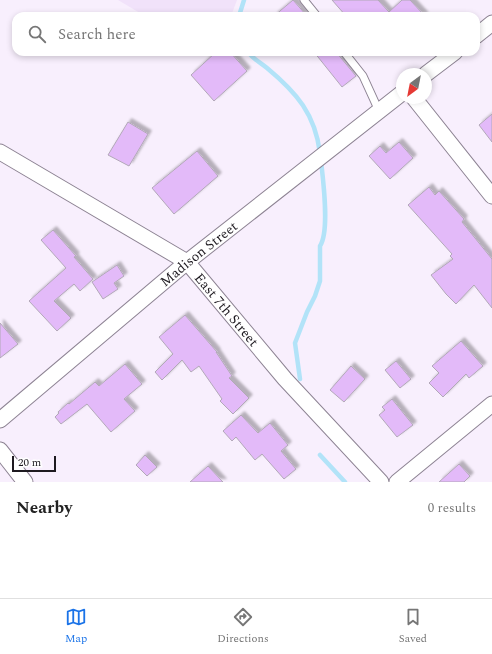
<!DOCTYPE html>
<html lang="en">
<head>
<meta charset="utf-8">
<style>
	body { margin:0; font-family:Spectral,serif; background:#f6f6f6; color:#222 }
	.compass { position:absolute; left:396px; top:68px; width:36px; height:36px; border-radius:50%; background:#fff; box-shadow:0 2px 6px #0003; rotate:212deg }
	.scale { position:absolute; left:12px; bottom:10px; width:44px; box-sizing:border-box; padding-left:4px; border:2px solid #1e1a20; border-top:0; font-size:11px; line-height:14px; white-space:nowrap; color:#1e1a20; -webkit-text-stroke:3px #fff; paint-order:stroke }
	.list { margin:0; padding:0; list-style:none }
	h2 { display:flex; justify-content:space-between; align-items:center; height:52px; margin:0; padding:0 16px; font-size:17px }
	h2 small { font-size:13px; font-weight:400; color:#767676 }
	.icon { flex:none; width:22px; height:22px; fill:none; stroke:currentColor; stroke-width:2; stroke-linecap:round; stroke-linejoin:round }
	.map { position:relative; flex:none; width:492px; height:482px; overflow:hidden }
	.search { position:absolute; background:#fff; box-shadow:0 2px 6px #0003; left:12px; right:12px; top:12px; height:44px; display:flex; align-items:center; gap:10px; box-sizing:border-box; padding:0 14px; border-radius:12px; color:#767676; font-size:15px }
	.sheet { height:116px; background:#fff }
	nav { display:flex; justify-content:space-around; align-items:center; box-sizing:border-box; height:56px; border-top:1px solid #e0e0e0; background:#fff; font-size:11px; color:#767676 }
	nav a { display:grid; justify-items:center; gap:2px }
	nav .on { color:#1a73e8 }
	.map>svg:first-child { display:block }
</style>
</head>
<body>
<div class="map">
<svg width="492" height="482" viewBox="0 0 492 482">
	<defs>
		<filter id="shadow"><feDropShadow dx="3.5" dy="-3.5" stdDeviation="1" flood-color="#0004"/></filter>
	</defs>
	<rect width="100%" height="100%" fill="#f8effd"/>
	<path fill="#f1e2fa" d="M 118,0 L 237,0 L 231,16 L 145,16 Z"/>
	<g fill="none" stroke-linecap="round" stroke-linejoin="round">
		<path stroke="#b2e3f8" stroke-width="4.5" d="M 239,16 L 244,0
			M 248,52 C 253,59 261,63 267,68 C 297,93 315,114 320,153
			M 300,379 L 295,343 L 307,312 L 315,296 L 320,281 L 320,246 C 330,231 323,179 321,161
			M 320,455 L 345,482"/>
	</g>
	<path fill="#e3baf9" stroke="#b2a8b8" filter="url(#shadow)" d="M 293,0 L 307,16 L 274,16 Z
		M 332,0 L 378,0 L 389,12 L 402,0 L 410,0 L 425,16 L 346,16 Z
		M 216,52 L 230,52 L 247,71 L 214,101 L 191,75 Z
		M 314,52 L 336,52 L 356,76 L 342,87 Z
		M 492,114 L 492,142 L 479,125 Z
		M 128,122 L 148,134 L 129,166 L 108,155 Z
		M 399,142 L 413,158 L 390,179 L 369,156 L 380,146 L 386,153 Z
		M 197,151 L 218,176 L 174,214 L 152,188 Z
		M 429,187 L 435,195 L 439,191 L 464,219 L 462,222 L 492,259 L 492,308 L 474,285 L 456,304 L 446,294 L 431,275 L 453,259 L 450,256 L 452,254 L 408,205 Z
		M 53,230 L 76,256 L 74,257 L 93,279 L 80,291 L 74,284 L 54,301 L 71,318 L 57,331 L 29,301 L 66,268 L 41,240 Z
		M 117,265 L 124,276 L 114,283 L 118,289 L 103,299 L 92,282 Z
		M 185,315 L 217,352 L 216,352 L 232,376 L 229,378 L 249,398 L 233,414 L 220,401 L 222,399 L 199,366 L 191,372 L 182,360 L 162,380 L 155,372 L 173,354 L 159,337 Z
		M 0,323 L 18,344 L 0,358 Z
		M 461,341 L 483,366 L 469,378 L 466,374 L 443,397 L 429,383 L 439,373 L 432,366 Z
		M 396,361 L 411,379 L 400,388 L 385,370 Z
		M 125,364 L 142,384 L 124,399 L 135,411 L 111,432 L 87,404 L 61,424 L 55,417 L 59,413 L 58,412 L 68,403 L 69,404 L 95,382 L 99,386 Z
		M 351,366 L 365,379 L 344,402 L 330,390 Z
		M 392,399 L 413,425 L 397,437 L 379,415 L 385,410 L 382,407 Z
		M 241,415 L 258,433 L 270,423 L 288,445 L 281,451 L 296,469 L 284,479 L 262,454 L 255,460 L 236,437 L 232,441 L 223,431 Z
		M 145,455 L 157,467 L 147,476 L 136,465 Z
		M 459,464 L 470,476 L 464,482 L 439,482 Z
		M 208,466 L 223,482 L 190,482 Z"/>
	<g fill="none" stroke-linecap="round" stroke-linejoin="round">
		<defs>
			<path id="lane" d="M 304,0 L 317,16
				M 344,52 L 363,76 L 379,111"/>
			<g id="street">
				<path d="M 476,36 L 492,23"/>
				<path d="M 426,74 L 455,52"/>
				<path d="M 414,98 L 492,196"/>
				<path id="s1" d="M 0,152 L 187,262 L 285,379 L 381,482"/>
				<path id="s2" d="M 0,420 L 187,262 L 402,93"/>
				<path d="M 0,450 L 25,482"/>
				<path d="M 397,482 L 492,404"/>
			</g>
		</defs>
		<use href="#lane" stroke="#8d8393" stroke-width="9"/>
		<use href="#street" stroke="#8d8393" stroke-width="17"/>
		<use href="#lane" stroke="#fff" stroke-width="7"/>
		<use href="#street" stroke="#fff" stroke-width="15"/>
	</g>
	<g text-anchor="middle" stroke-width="4" stroke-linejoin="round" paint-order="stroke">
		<g font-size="14" fill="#1e1a20" stroke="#fff">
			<text dy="5" stroke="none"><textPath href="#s2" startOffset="259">Madison Street</textPath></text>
			<text dy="5" stroke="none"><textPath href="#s1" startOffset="279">East 7th Street</textPath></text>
		</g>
	</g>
</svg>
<svg class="compass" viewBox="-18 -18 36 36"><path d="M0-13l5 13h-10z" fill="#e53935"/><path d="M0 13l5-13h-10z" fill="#767676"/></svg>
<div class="scale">20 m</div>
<div class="search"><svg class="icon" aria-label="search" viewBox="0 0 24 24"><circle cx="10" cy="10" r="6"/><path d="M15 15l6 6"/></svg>Search here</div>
</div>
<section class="sheet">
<h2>Nearby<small>0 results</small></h2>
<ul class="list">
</ul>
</section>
<nav>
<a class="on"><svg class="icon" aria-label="map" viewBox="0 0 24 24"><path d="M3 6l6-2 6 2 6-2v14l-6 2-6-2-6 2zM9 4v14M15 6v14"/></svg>Map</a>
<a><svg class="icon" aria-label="directions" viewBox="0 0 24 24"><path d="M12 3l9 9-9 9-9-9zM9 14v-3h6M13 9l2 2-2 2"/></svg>Directions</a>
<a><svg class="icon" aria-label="saved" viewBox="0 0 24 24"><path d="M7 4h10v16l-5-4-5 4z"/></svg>Saved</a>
</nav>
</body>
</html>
